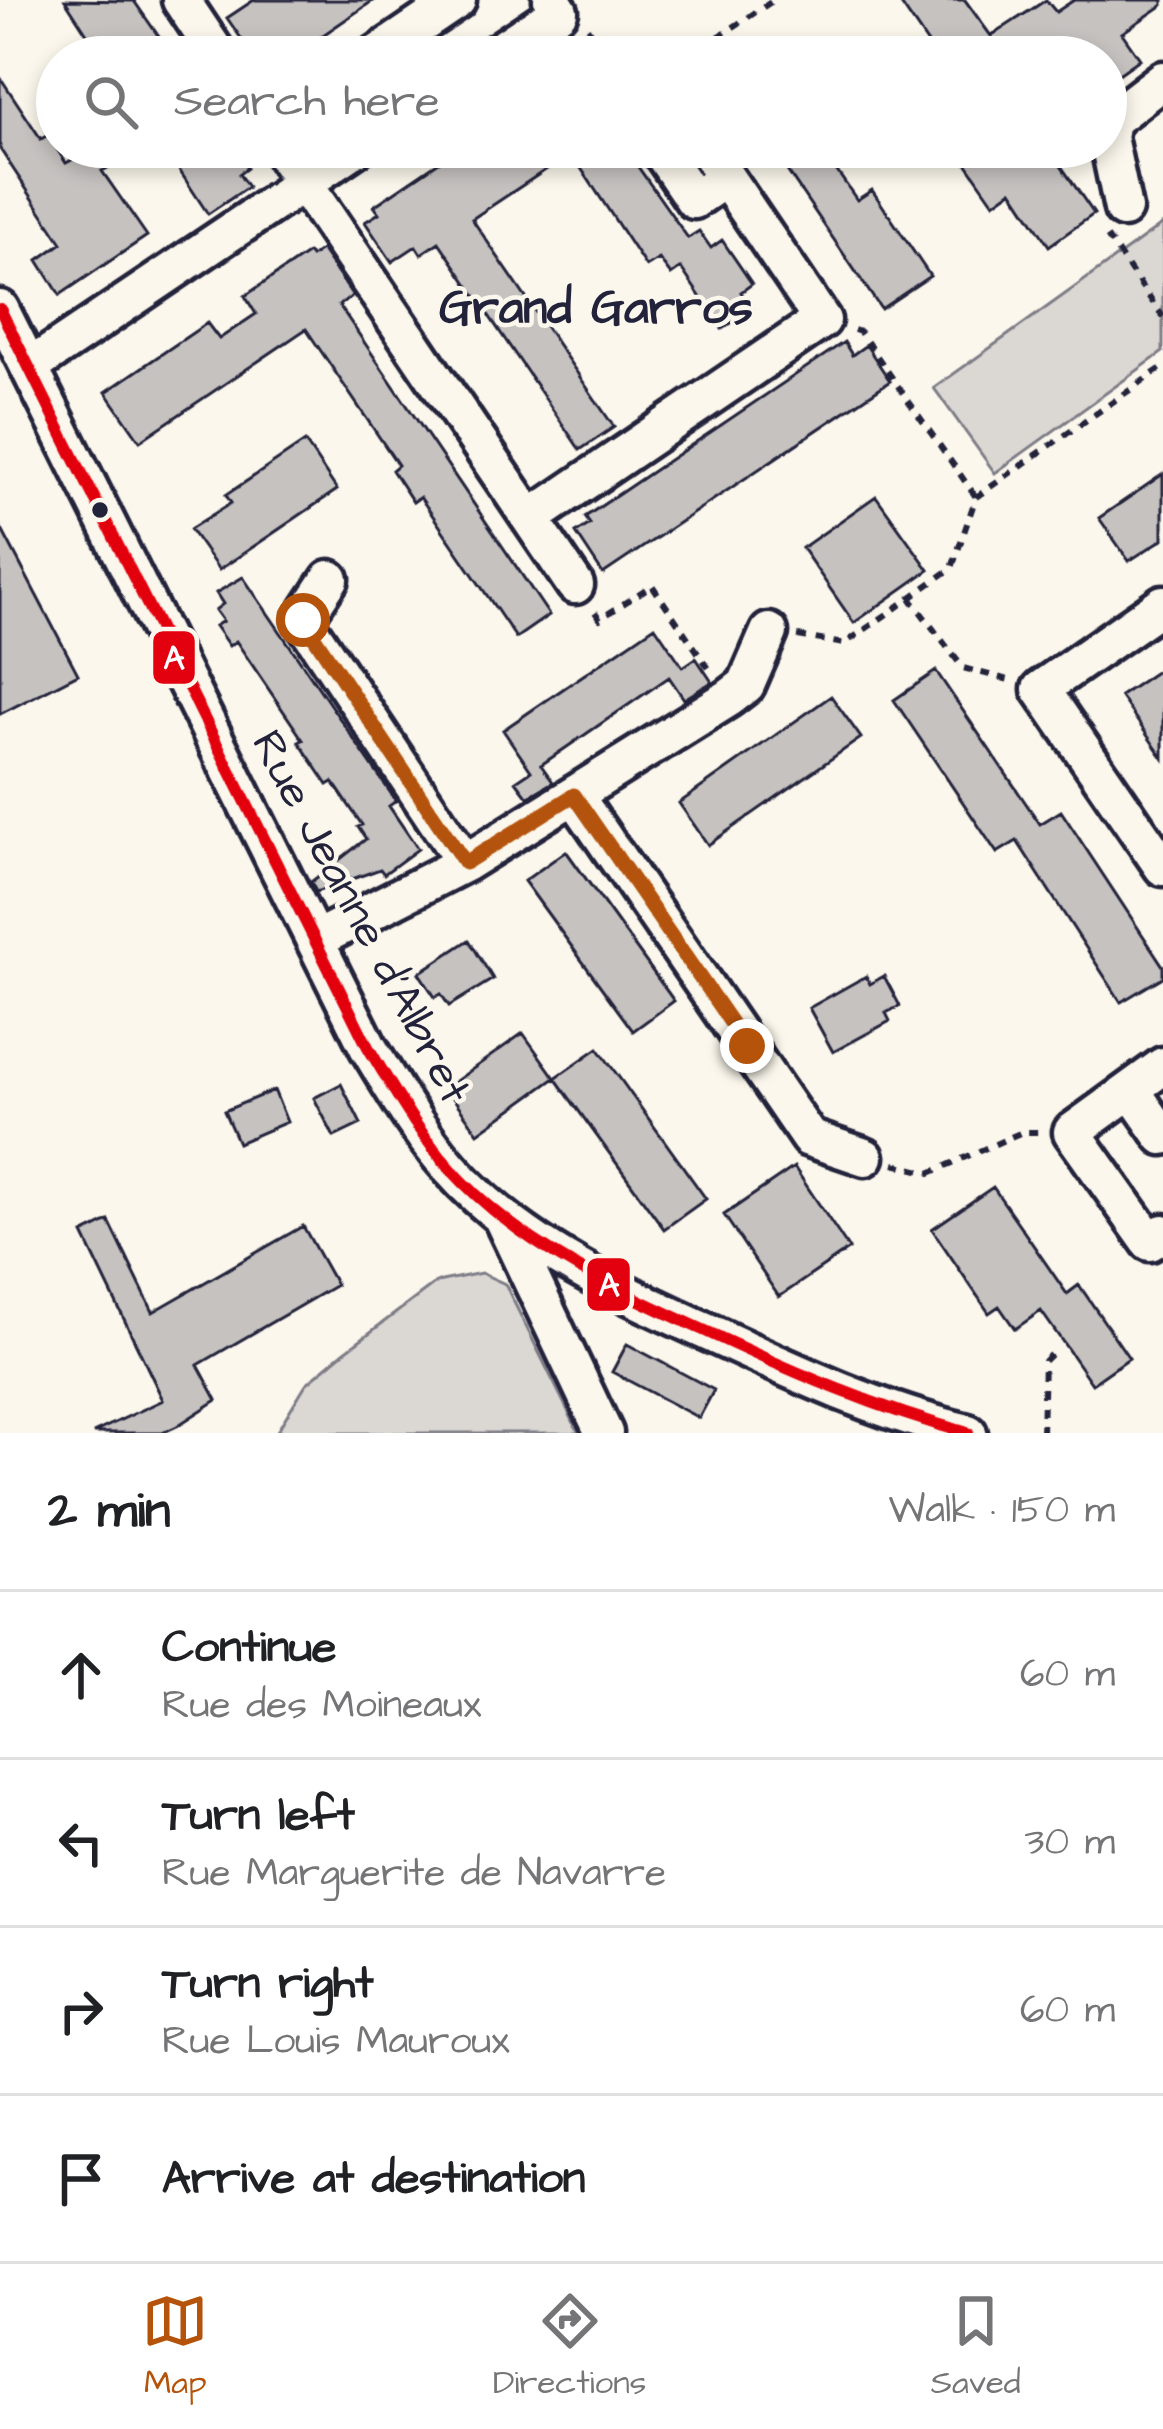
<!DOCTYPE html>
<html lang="en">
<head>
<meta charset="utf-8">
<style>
	body { margin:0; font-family:"Architects Daughter",sans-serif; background:#f2f2f2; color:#202124 }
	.stop { position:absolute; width:36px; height:36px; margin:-27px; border:9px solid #b45309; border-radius:50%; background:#fff }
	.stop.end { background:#b45309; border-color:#fff; box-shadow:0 3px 12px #0008 }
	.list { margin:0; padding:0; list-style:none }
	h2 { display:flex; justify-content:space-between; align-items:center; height:156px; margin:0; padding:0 48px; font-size:51px }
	h2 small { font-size:39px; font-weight:400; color:#757577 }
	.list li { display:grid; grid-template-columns:78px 1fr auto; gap:36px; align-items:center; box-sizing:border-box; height:168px; padding:0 48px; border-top:3px solid #e0e0e0 }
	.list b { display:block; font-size:45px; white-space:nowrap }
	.list p { margin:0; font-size:39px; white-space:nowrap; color:#757577 }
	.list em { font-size:39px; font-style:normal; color:#757577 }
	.icon { flex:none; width:66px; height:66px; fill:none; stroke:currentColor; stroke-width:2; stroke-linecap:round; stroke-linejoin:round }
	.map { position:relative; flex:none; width:1163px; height:1433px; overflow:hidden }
	.search { position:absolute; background:#fff; box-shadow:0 6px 18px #0003; left:36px; right:36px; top:36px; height:132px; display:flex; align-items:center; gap:30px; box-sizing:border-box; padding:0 42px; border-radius:66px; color:#757577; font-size:45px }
	.sheet { height:828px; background:#fff }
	nav { display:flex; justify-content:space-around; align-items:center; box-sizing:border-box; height:168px; border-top:3px solid #e0e0e0; background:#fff; font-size:33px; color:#757577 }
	nav a { display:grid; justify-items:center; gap:6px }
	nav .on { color:#b45309 }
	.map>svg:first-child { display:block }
</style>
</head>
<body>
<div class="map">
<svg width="1163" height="1433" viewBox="0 0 1163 1433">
	<rect width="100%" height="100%" fill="#fbf7ec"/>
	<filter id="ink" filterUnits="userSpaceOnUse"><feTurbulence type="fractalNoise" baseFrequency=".00833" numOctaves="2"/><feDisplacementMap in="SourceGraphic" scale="24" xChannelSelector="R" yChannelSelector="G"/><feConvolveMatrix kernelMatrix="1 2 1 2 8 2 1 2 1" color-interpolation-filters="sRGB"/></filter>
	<g filter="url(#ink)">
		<path fill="#dbd8d3" stroke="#7e7d87" stroke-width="3" d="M 1163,224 L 1163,352 L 995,473 L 934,388 Z
			M 481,1273 L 505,1284 L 579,1433 L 276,1433 L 306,1384 L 344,1352 L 437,1282 Z"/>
		<path fill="#c6c2c0" stroke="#22223b" stroke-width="3" d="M 65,0 L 134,1 L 173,57 L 102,57 Z
			M 254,0 L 374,0 L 291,57 L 254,57 L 227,18 Z
			M 898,0 L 965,0 L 991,36 L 1046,0 L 1056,12 L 1074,0 L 1163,0 L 1163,5 L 1122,33 L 1140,59 L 1106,83 L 1106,57 L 937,57 Z
			M 0,77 L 41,139 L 48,135 L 66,163 L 96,147 L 110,167 L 102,171 L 147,236 L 60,295 L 38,260 L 62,243 L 0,149 Z
			M 164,147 L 235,147 L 247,168 L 239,174 L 248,187 L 208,214 Z
			M 461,147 L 624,147 L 688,238 L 699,231 L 711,248 L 722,240 L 752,284 L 741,292 L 753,309 L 722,329 L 681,268 L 671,275 L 659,259 L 646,267 L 571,153 L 472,219 L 614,427 L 580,450 L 439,242 L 421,254 L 416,246 L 392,262 L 365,222 L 379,213 L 374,206 Z
			M 771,147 L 820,147 L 857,200 L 872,190 L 930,276 L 881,309 Z
			M 983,147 L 1048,147 L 1094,214 L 1049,246 L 1012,190 L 994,203 L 964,160 Z
			M 321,250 L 353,296 L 339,305 L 549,615 L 516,638 L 420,497 L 413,502 L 392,470 L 398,465 L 306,329 L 140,441 L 106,392 L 207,323 L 219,339 L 256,314 L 245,296 L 308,253 L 311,257 Z
			M 844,342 L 852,355 L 866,345 L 890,381 L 603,574 L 576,533 L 590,524 L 585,517 Z
			M 305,442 L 337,490 L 219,570 L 190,529 L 231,503 L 226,495 Z
			M 1163,474 L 1163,539 L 1129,561 L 1099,518 Z
			M 876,496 L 929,570 L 854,623 L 802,548 Z
			M 0,526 L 78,674 L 0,714 Z
			M 243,577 L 396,801 L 389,806 L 418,849 L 384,874 L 380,869 L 316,892 L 311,882 L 366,839 L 358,827 L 362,825 L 333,782 L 328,785 L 299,742 L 303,740 L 236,641 L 229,646 L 215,626 L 223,621 L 215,610 L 223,604 L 216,593 Z
			M 655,626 L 683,667 L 696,658 L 712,682 L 684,699 L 669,677 L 541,765 L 553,782 L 528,797 L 516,781 L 531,771 L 503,730 Z
			M 1163,667 L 1163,758 L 1120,696 Z
			M 936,671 L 1040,824 L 1061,811 L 1163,966 L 1163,977 L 1121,1002 L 1017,841 L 997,853 L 894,700 Z
			M 831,696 L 861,738 L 708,845 L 679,803 Z
			M 566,851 L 674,1001 L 633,1031 L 524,881 Z
			M 469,940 L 493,979 L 449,1006 L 441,994 L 435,997 L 419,973 Z
			M 866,976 L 870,984 L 884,976 L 900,1006 L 886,1013 L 890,1021 L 833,1052 L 809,1008 Z
			M 523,1033 L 555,1078 L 478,1133 L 446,1088 Z
			M 598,1048 L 706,1199 L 664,1229 L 555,1078 Z
			M 341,1084 L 361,1124 L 334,1137 L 314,1098 Z
			M 274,1090 L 287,1122 L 238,1143 L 224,1111 Z
			M 794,1167 L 849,1249 L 779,1297 L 724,1215 Z
			M 993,1187 L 1067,1294 L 1079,1285 L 1129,1358 L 1092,1384 L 1041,1311 L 1015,1329 L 999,1306 L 989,1313 L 932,1229 Z
			M 109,1221 L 153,1312 L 303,1226 L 336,1285 L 198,1365 L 217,1400 L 177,1426 L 162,1433 L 93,1433 L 163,1400 L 83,1234 Z
			M 627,1344 L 714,1390 L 699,1418 L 612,1372 Z"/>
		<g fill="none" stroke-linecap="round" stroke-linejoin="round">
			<defs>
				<path id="minor" d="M 181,0 L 219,57
					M 373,57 L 457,0
					M 491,57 L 559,11 L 552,0
					M 279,147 L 575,585
					M 658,147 L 694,200 L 726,178
					M 1123,209 L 1108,137 L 1111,120 L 1163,80
					M 0,309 L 368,1047 C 397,1095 424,1142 463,1182 C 533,1253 623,1293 712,1334 C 796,1373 877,1411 968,1433
					M 30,367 L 357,147
					M 531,518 L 822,320 L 705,147
					M 330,579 L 303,620 L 465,863
					M 1163,604 L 1041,689 L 1163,867
					M 574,795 L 809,1138 L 865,1157
					M 315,940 L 465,863 L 729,698 L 746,685 L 769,632
					M 1163,1066 L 1072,1132 L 1150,1242 L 1163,1233
					M 1131,1090 L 1163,1136
					M 503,1220 L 604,1433"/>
			</defs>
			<use href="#minor" stroke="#22223b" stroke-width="45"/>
			<path stroke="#22223b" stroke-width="6" stroke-dasharray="9 9" stroke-linecap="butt" d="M 587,28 L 611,57
				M 688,57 L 774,0
				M 1107,237 L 1163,317
				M 854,330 L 860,332 L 976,497
				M 910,598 L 952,568 L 976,497 L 1163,367
				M 595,612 L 600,619 L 652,585 L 710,670
				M 798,636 L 844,644 L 910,598 L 963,668 L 1009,680
				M 894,1164 L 930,1173 L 1022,1132 L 1039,1132
				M 1042,1433 L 1044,1361 L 1052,1353"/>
			<use href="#minor" stroke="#fbf7ec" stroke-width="36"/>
			<defs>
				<path id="bus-1" d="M 0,309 L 368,1047 C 396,1094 424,1143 463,1182 C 532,1252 623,1293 712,1334 C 795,1373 879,1409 968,1433"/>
			</defs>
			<use href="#bus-1" stroke="#fbf7ec" stroke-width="21"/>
			<use href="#bus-1" stroke="#e3000f" stroke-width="12"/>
		</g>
	</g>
	<g fill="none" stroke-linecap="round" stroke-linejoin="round" filter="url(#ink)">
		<path stroke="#b45309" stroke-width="15" d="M 303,620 L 465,863 L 574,795 L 747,1046"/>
	</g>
	<circle fill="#22223b" stroke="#fbf7ec" stroke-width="4.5" cx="100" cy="510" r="10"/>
	<g text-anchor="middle" stroke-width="9" stroke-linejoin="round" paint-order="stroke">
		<g font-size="45" fill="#22223b" stroke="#fbf7ec">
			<text transform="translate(363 916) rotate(62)" y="16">Rue Jeanne d'Albret</text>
		</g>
		<g font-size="48" font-weight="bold" fill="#22223b" stroke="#fbf7ec">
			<text x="596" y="323">Grand Garros</text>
		</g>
	</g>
	<g stroke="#fbf7ec" stroke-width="4.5">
		<rect x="151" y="629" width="46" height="57" rx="12" fill="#e3000f"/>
		<rect x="585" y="1256" width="47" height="57" rx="12" fill="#e3000f"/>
	</g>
	<g font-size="33" text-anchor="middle" font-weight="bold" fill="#fff">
		<text x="174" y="669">A</text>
		<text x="609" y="1296">A</text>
	</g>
</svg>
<div class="stop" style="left:303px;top:620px"></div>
<div class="stop end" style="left:747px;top:1046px"></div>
<div class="search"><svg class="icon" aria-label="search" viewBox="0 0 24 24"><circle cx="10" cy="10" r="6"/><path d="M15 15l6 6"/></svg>Search here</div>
</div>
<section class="sheet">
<h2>2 min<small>Walk · 150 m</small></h2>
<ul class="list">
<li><svg class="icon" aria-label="ahead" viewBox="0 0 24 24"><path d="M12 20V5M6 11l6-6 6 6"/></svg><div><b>Continue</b><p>Rue des Moineaux</p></div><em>60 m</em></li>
<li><svg class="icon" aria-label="left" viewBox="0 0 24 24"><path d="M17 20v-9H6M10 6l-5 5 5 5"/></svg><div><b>Turn left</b><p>Rue Marguerite de Navarre</p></div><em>30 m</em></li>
<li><svg class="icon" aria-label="right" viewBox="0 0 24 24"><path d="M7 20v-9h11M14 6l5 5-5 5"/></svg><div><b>Turn right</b><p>Rue Louis Mauroux</p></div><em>60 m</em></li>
<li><svg class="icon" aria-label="arrive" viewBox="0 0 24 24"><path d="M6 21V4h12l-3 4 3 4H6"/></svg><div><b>Arrive at destination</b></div></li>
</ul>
</section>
<nav>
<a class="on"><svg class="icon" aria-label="map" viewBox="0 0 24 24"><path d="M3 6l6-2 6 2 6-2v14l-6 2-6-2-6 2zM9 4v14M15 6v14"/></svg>Map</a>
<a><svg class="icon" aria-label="directions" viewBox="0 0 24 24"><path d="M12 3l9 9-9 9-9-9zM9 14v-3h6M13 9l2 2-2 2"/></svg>Directions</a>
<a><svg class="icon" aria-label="saved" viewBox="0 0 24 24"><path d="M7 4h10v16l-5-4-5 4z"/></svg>Saved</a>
</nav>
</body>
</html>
